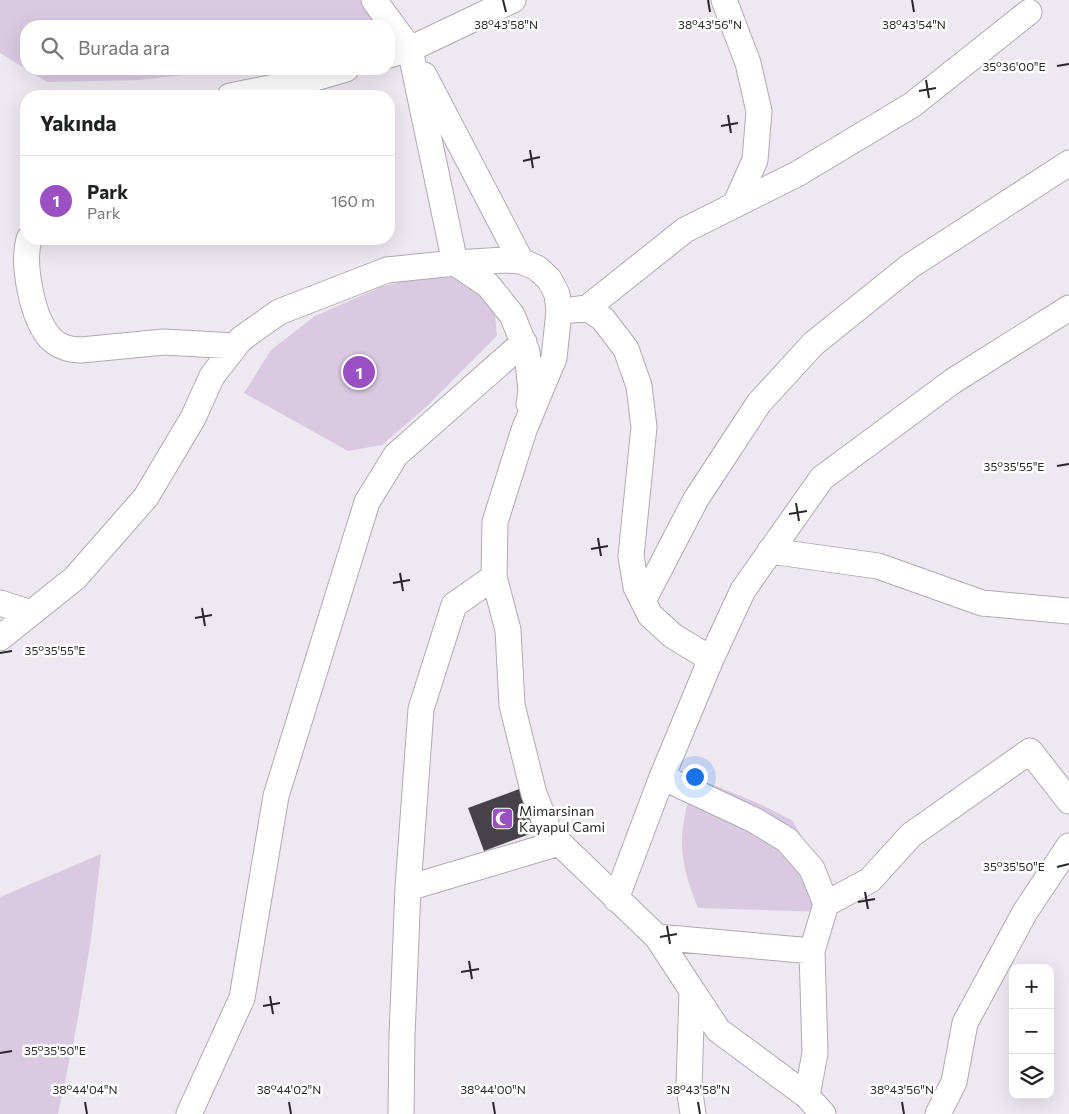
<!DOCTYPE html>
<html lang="tr">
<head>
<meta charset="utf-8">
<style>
	body { margin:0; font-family:Commissioner,sans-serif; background:#f2f2f2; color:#202124 }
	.controls { position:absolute; right:15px; bottom:15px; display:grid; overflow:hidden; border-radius:10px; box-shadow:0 5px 20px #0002 }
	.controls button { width:45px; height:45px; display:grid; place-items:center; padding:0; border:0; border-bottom:1px solid #e0e0e0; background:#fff; color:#202124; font:25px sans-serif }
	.you { position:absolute; left:694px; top:776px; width:18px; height:18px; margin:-12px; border:4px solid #fff; border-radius:50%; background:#1a73e8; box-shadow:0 0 0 8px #1a73e833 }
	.badge { display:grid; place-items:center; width:32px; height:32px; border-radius:50%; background:#9a50c2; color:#fff; font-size:16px; font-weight:700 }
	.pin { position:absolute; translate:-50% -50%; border:2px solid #fff; box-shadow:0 1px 5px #0006 }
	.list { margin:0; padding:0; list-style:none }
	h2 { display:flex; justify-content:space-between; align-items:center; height:65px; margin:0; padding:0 20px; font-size:21px }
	h2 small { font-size:16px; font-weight:400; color:#757577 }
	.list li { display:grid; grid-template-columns:32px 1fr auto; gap:15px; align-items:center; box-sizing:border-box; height:90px; padding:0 20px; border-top:1px solid #e0e0e0 }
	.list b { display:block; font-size:19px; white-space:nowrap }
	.list p { margin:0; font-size:16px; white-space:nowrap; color:#757577 }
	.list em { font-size:16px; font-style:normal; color:#757577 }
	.icon { flex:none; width:28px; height:28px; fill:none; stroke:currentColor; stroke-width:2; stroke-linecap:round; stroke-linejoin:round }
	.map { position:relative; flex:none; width:1069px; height:1114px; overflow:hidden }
	.search { position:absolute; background:#fff; box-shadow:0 5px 20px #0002; left:20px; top:20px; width:375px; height:55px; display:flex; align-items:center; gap:12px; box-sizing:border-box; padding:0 18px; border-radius:20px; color:#757577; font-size:19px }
	.panel { position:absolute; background:#fff; box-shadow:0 5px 20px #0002; left:20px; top:90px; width:375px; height:155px; border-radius:20px }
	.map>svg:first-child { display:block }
</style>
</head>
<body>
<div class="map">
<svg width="1069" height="1114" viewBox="0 0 1069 1114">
	<rect width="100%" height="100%" fill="#eee9f1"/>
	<path fill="#d9cae2" d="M 0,0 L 360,0 L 379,24 L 372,26 L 26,26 L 26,69 L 221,69 L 185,75 L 139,80 L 47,82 L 0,53 Z
		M 476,268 L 493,291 L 497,336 L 425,408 L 382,445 L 348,451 L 244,393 L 271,350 L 315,316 L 381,287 L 431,273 Z
		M 694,777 L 760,804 L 792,820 L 810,850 L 825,912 L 698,908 C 690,888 683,868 682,847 C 681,824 689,799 694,777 Z
		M 101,854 L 91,939 L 77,1024 L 58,1114 L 0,1114 L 0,897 Z"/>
	<path fill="#464249" d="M 522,788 L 538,831 L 484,851 L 468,808 Z"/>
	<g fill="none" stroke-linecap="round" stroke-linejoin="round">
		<defs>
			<path id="minor" d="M 374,0 L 410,49 L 455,263 L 488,285 L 512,315 L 527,352 L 531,391 L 529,404
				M 724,0 L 748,63 L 759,111 L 755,160 L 735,205
				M 389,55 L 410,49 L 513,0
				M 424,75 L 521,261
				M 230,96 L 305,81 L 346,69
				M 29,239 C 22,265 32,317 50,338 C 59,347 70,350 81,350 L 164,342 L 235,346
				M 587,308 L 685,230 L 797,174 L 912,105 L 1029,12
				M 572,310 L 587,308 L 603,319 L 626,349 L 639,386 L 644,427 L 631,556 L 636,587 L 650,615 L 673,636 L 711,659
				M 770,551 L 878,566 L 982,603 L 1069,611
				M 643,601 L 696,499 L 759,403 L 813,344 L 910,266 L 1069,163
				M 0,603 L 31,613
				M 0,638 L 75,578 L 146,497 L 193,418 L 212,376 L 241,339 L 279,312 L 387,270 L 455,263 L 505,260 L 521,261 L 537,268 L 549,279 L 557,294 L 559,311 L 554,358 L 524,430 L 495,522 L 494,577 L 508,630 L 512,705 L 534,794 L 550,834 L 657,937 L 718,1030 L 807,1096 L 823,1114
				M 662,777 L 754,820 L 787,840 L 812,869 L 826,904
				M 408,888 L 559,843
				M 616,899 L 662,777 L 711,659 L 743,590 L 822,478 L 953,381 L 1069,308
				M 657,937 L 812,951
				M 692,991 L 689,1087 L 693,1114
				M 807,1096 L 815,1053 L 812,951 L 826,904 L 870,880 L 911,835 L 1030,751 L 1069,801
				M 189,1114 L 242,998 L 276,796 L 367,502 L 396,455 L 524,342
				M 401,1114 L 402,1036 L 408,888 L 421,709 L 454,605 L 494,577
				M 938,1114 L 954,1082 L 965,1023 L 1025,912 L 1069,846"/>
		</defs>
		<use href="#minor" stroke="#afaab2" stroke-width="27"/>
		<use href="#minor" stroke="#fff" stroke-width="25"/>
	</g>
	<path fill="none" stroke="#2a282c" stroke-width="2" d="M 503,0 L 506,12M 708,0 L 710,12M 912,0 L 914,12M 1057,66 L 1069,64M 926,80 L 929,98M 919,91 L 936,88M 728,115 L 731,133M 721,126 L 738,123M 530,150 L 533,168M 523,161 L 540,157M 1057,466 L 1069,464M 796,503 L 799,521M 789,514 L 807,511M 598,538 L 601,556M 591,549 L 608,546M 400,573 L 403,591M 393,583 L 410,580M 202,608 L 205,626M 195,618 L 212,615M 0,653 L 12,651M 1057,867 L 1069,864M 865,892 L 868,909M 858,902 L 875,899M 667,926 L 670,944M 660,937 L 677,934M 469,961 L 472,979M 461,972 L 479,969M 270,996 L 273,1014M 263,1006 L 280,1003M 0,1053 L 12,1051M 85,1102 L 87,1114M 289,1102 L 291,1114M 493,1102 L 495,1114M 698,1102 L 700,1114M 902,1102 L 904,1114"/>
	<defs>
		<symbol id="mosque-square" viewBox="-11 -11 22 22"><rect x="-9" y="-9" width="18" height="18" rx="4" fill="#9a50c2" stroke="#fff"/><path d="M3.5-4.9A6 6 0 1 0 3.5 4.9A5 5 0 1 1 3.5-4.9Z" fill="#fff"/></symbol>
	</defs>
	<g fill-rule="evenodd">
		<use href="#mosque-square" x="490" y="806" width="25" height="25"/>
	</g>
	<g text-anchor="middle" stroke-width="5" stroke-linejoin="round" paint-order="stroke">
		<g font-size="14" fill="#2a282c" stroke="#fff" text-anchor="start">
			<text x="519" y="816">Mimarsinan<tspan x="519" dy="16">Kayapul Cami</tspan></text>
		</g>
	</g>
	<g font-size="12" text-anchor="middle" fill="#2a282c" stroke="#fff" stroke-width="5" stroke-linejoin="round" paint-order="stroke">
		<text x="506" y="29">38°43'58"N</text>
		<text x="710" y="29">38°43'56"N</text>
		<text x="914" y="29">38°43'54"N</text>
		<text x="1014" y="71">35°36'00"E</text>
		<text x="1014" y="471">35°35'55"E</text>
		<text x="55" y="655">35°35'55"E</text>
		<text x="1014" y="871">35°35'50"E</text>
		<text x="55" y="1055">35°35'50"E</text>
		<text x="85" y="1094">38°44'04"N</text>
		<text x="289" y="1094">38°44'02"N</text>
		<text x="493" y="1094">38°44'00"N</text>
		<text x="698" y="1094">38°43'58"N</text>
		<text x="902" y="1094">38°43'56"N</text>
	</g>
</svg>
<div class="controls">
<button>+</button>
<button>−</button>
<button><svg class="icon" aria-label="layers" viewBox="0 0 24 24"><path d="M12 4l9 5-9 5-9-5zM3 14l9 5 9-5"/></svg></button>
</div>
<div class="you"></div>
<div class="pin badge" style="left:359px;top:372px">1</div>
<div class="search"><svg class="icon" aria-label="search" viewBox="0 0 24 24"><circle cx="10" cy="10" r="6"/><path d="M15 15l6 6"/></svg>Burada ara</div>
<section class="panel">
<h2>Yakında<small></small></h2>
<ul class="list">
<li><span class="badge">1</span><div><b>Park</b><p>Park</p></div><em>160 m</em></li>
</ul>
</section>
</div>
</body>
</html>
